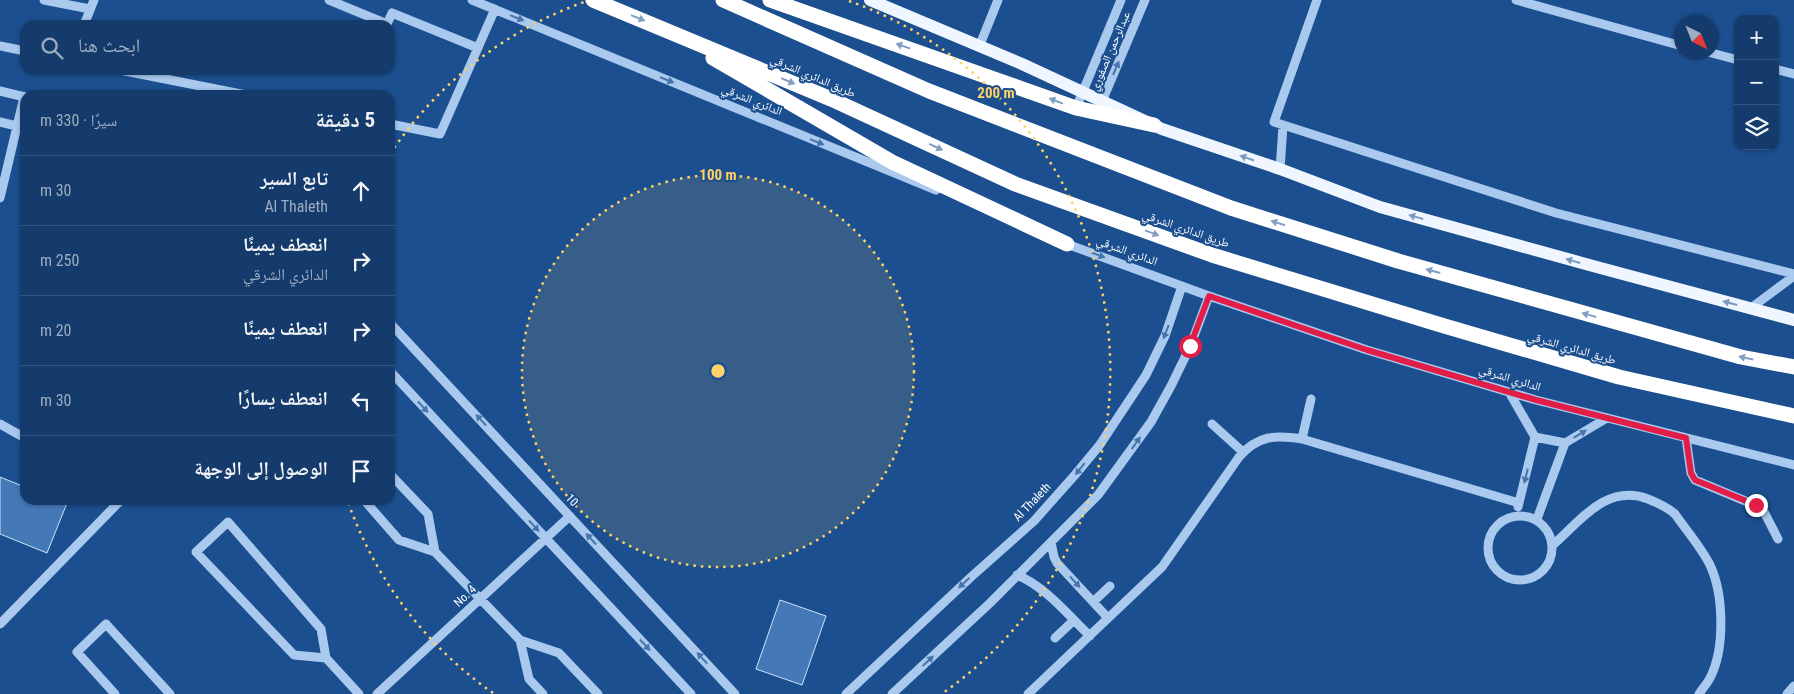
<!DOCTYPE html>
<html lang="ar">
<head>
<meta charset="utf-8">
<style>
	body { margin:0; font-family:"Roboto Condensed","Noto Naskh Arabic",sans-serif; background:#1d4271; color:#f1f3f6; direction:rtl }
	.controls { position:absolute; right:15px; top:15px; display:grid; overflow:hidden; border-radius:10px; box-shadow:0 1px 4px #0004 }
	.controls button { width:45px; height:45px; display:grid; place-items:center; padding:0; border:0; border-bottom:1px solid #33557e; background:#143b6b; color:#f1f3f6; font:25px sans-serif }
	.compass { position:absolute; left:1674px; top:15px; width:45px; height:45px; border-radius:50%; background:#143b6b; box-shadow:0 1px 4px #0004; rotate:137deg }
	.stop { position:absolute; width:15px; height:15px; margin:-11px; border:4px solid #e11d48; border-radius:50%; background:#fff }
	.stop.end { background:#e11d48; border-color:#fff; box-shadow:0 1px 5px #0008 }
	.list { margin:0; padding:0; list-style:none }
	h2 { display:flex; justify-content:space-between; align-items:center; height:65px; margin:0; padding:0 20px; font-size:21px }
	h2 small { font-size:16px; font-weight:400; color:#9dadc1 }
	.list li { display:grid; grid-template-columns:32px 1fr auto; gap:15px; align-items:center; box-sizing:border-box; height:70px; padding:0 20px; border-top:1px solid #33557e }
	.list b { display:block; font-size:19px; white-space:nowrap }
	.list p { margin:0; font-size:16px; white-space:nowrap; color:#9dadc1 }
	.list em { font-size:16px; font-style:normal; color:#9dadc1 }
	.icon { flex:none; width:28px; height:28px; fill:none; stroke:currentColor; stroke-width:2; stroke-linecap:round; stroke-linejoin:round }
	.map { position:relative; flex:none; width:1794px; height:694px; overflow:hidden; direction:ltr }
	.search { position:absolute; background:#143b6b; box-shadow:0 1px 4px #0004; left:20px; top:20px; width:375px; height:55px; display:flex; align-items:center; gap:12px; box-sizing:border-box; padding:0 18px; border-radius:15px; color:#9dadc1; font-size:19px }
	.panel { position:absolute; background:#143b6b; box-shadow:0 1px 4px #0004; left:20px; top:90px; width:375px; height:415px; border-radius:15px; direction:rtl }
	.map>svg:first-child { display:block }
</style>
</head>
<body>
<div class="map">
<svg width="1794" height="694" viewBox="0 0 1794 694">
	<rect width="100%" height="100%" fill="#1b4f8f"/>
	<path fill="#4478b7" stroke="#cfe3fa" d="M 0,477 L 25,487 L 25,500 L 59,500 L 67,503 L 47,553 L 0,534 Z
		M 780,600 L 826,616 L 802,685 L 756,669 Z"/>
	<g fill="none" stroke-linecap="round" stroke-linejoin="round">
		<path stroke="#a9c9ee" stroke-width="9" d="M 44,0 L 90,9
			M 329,0 L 387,24 L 392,13 L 478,48
			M 472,0 L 936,190
			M 1317,0 L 1274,122 L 1556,213 L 1794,274
			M 1516,0 L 1682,46
			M 84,25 L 94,0
			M 0,46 L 25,51
			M 979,47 L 998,0
			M 1708,52 L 1738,60
			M 1775,69 L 1794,74
			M 120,70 L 246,95
			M 0,91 L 25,97
			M 1100,106 L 1145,0
			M 1076,108 L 1121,0
			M 0,122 L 25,128
			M 390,124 L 440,134 L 495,9
			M 1280,169 L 1283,126
			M 0,198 L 24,97
			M 1064,243 L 1209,296 L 1367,350 L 1536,400 L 1794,465
			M 1751,308 L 1794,276
			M 390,323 L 735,694
			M 390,371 L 691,694
			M 1509,392 L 1535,437 L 1565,443 L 1607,418
			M 0,424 L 25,438
			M 1212,424 L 1243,452
			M 1686,438 L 1691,473 L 1695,480 L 1762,508 L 1778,539
			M 1302,439 L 1311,399
			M 390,474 L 428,514 L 435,552
			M 364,500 L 399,540 L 435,552 L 520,640 L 529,679 L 543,694
			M 1518,507 L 1535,437
			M1488 548a32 32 0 1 1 64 0a32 32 0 1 1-64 0Z
			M 1537,519 L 1565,443
			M 1051,542 L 1054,557 L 1057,563 L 1108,618
			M 1553,545 C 1580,521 1607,483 1648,499 C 1658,503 1667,507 1675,514 C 1686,530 1701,547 1710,565 C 1724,595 1725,649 1710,678 C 1707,684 1702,689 1699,694
			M 1017,575 C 1046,587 1068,615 1090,636
			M 1093,602 L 1110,586
			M 0,624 L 121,500
			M 1055,638 L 1074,620
			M 520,640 L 559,653 L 598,694
			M 326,658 L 294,655 L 196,552 L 228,522 L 321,629 L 326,658 L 359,694
			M 115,694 L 77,652 L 106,624 L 170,694
			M 377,694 L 570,516
			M 846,694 L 971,577 L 1034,521 L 1074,476 L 1099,446 L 1146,375 L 1165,336 L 1182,286
			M 892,694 L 990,603 L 1098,495 L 1151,422 L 1171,386 L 1190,347 L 1209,296
			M 1028,694 L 1162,567 L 1239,457 C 1258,435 1275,435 1302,439 L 1519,503
			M 1787,694 L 1794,686"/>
		<path stroke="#f0f6ff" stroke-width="12" d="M 870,0 L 1022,64 L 1162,129 L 1280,169 L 1380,207 L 1593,266 L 1794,320"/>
		<path stroke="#fff" stroke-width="15" d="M 593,0 L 831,99 L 1015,184 L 1212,255 L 1441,325 L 1619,377 L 1794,416
			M 723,0 L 929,91 L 1231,208 L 1398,261 L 1741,357 L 1794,367
			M 770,0 L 1076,108 L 1154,125
			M 713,58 L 892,162 L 1067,244"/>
	</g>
	<defs><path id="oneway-solid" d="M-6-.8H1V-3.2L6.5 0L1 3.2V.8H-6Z" transform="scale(1.25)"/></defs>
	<g fill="#4674ac">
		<use href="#oneway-solid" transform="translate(517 18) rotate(22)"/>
		<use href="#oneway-solid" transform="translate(1116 68) rotate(-67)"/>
		<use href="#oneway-solid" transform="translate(667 80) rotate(22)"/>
		<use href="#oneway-solid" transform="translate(817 142) rotate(22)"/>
		<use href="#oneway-solid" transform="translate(1098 255) rotate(20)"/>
		<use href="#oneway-solid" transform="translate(1166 332) rotate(111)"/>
		<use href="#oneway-solid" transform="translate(423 407) rotate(47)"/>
		<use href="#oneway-solid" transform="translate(481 420) rotate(-133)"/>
		<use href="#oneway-solid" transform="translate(1580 434) rotate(-31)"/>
		<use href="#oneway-solid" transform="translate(1136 443) rotate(-55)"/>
		<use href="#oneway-solid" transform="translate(1080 469) rotate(129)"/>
		<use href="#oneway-solid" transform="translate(1526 476) rotate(104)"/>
		<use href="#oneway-solid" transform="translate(534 526) rotate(47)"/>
		<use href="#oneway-solid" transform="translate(591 539) rotate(-133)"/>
		<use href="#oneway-solid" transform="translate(1075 582) rotate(48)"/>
		<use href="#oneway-solid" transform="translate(964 583) rotate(137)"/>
		<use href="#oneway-solid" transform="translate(645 645) rotate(47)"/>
		<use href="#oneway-solid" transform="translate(702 658) rotate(-133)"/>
		<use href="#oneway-solid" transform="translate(928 661) rotate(-43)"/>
	</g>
	<g fill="#829ec1">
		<use href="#oneway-solid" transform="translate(638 18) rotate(22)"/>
		<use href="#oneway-solid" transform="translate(903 46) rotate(-161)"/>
		<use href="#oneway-solid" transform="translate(788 81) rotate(23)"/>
		<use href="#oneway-solid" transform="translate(1056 101) rotate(-159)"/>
		<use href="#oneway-solid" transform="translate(936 147) rotate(25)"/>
		<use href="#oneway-solid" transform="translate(1278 223) rotate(-162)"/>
		<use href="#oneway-solid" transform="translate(1152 233) rotate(20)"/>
		<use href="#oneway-solid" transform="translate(1433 271) rotate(-165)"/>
		<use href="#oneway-solid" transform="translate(1589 315) rotate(-164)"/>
		<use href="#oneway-solid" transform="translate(1746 358) rotate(-168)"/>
	</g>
	<g fill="#7b9ac1">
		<use href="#oneway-solid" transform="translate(1247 158) rotate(-161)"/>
		<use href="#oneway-solid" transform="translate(1416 217) rotate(-164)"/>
		<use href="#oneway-solid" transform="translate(1573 261) rotate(-164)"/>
		<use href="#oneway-solid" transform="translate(1730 303) rotate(-165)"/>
	</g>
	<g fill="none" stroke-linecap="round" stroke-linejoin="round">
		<path stroke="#e11d48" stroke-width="6" d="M 1190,346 L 1209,296 L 1367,350 L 1536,400 L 1686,438 L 1691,473 L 1695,480 L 1756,505"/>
	</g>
	<circle cx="718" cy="371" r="196" fill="#ffd166" fill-opacity=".12"/>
	<g fill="none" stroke="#ffd166" stroke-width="2.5" stroke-dasharray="2.5 5">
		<circle cx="718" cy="371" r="196"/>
		<path d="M493 693A393 393 0 0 1 348 502M390 154A393 393 0 0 1 587 1M849 1A393 393 0 0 1 943 693"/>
	</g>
	<g text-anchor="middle" stroke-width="4" stroke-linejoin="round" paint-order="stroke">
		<g font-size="12" fill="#fff" stroke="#1b4f8f">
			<text transform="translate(1110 51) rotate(-67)" y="4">عبدالرحمن الصفوري</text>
			<text transform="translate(813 76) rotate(23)" y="4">طريق الدائري الشرقي</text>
			<text transform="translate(752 100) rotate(22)" y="4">الدائري الشرقي</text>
			<text transform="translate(1186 229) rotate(19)" y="4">طريق الدائري الشرقي</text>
			<text transform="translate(1127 251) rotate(20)" y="4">الدائري الشرقي</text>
			<text transform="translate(1572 348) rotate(16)" y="4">طريق الدائري الشرقي</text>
			<text transform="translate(1510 378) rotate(17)" y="4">الدائري الشرقي</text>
			<text transform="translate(572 500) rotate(47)" y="4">10</text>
			<text transform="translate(1032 502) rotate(-46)" y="4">Al Thaleth</text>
			<text transform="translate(465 596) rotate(-43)" y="4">No. 4</text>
		</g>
	</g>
	<circle cx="718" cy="371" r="8" fill="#ffd166" stroke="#1b4f8f" stroke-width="2.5"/>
	<g font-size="15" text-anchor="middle" font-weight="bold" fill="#ffd166" stroke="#1b4f8f" stroke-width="4" stroke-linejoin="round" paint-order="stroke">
		<text x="996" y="98">200 m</text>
		<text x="718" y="180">100 m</text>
	</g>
</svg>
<div class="controls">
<button>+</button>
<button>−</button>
<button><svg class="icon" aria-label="layers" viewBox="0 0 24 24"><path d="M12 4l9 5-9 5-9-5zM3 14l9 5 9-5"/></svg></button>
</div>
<svg class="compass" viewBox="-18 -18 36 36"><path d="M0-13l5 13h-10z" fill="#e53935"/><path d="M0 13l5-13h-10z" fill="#9dadc1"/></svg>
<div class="stop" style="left:1190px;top:346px"></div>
<div class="stop end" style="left:1756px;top:505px"></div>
<div class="search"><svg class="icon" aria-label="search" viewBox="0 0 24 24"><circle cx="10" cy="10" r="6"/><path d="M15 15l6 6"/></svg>ابحث هنا</div>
<section class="panel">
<h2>5 دقيقة<small>سيرًا · 330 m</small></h2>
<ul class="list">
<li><svg class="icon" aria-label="ahead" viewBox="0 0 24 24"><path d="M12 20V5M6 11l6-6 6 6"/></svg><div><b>تابع السير</b><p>Al Thaleth</p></div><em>30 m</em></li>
<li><svg class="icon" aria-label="right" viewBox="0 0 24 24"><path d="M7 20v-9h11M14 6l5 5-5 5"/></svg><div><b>انعطف يمينًا</b><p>الدائري الشرقي</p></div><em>250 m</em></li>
<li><svg class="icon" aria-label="right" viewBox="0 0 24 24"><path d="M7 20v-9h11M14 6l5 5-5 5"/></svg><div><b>انعطف يمينًا</b></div><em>20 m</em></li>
<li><svg class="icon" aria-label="left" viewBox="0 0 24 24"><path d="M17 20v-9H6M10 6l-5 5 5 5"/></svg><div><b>انعطف يسارًا</b></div><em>30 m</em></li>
<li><svg class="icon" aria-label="arrive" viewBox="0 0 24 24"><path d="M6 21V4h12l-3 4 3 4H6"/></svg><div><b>الوصول إلى الوجهة</b></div></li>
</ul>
</section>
</div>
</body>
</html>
